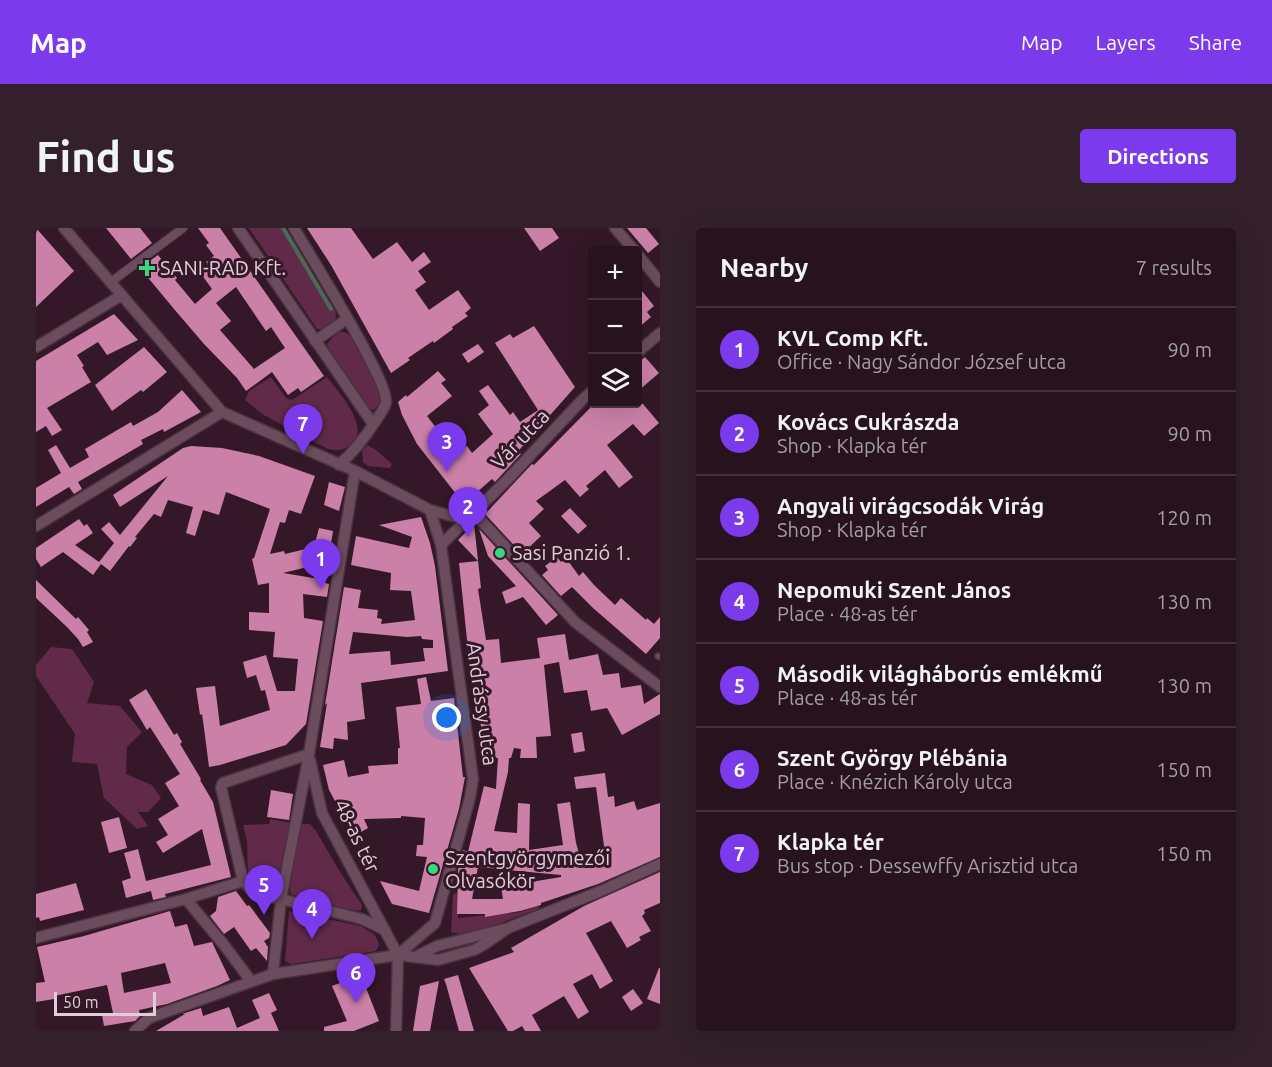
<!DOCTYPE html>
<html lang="en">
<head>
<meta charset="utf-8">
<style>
	body { margin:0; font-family:Ubuntu,sans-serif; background:#33202a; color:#f1f3f6 }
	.controls { position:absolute; right:18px; top:18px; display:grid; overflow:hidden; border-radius:6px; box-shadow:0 6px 24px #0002 }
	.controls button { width:54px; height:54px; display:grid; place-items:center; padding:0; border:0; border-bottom:2px solid #43323b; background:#27121d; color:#f1f3f6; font:30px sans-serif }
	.scale { position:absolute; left:18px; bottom:15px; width:102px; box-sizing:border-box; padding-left:6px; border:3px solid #e0cdd6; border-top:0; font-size:16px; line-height:21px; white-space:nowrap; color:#e0cdd6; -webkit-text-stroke:4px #341827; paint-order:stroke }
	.you { position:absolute; left:411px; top:490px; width:21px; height:21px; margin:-15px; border:4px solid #fff; border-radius:50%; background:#1a73e8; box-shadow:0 0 0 9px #1a73e833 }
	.badge { display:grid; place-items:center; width:39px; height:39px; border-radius:50%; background:#7c3aed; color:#fff; font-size:20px; font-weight:700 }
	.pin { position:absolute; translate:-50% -50px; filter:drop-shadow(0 2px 3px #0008) }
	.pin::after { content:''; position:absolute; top:32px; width:21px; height:18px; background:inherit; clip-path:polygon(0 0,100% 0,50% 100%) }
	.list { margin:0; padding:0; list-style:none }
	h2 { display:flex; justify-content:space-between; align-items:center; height:78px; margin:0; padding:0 24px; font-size:26px }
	h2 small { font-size:20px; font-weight:400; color:#a49ea4 }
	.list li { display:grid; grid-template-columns:39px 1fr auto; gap:18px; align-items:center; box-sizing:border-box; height:84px; padding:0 24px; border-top:2px solid #43323b }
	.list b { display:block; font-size:22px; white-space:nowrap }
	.list p { margin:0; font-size:20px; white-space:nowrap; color:#a49ea4 }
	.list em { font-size:20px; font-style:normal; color:#a49ea4 }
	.icon { flex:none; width:33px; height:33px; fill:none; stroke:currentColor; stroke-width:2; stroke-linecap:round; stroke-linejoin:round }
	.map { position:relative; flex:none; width:624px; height:803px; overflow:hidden; border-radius:6px }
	header { display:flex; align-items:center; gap:36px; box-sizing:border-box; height:84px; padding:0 30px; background:#7c3aed; color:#fff }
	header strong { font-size:28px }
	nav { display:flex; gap:33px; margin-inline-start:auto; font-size:21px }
	.intro { display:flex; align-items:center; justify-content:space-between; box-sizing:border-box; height:144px; padding:0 36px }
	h1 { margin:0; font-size:42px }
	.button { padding:15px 27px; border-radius:6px; background:#7c3aed; color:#fff; font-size:21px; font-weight:700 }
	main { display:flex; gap:36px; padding:0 36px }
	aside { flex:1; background:#27121d; border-radius:6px; box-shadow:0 6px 24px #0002 }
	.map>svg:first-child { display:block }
</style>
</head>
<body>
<header>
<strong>Map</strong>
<nav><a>Map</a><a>Layers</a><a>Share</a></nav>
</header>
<div class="intro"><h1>Find us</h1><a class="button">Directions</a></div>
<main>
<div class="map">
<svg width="624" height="803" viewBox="0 0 624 803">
	<rect width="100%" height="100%" fill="#341827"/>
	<path fill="#602a48" d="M 213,0 L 250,0 L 300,84 L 299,93 L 287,101 L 281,101 Z
		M 304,103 L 313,106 L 343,161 L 345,169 L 343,176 L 338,182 L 334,181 L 293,122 L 291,116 L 297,109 Z
		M 235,149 L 250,170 L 256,172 L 291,149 C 302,164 337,200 314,217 C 307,223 301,223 292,221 L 226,186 L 209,172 L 213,163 Z
		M 331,217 L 340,222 L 356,236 L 354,240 L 332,238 L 327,234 L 326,223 Z
		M 15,419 L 36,421 L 58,454 L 51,475 L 84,478 L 106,504 L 91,519 L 90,546 L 116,557 L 125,570 L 112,584 L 102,584 L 112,598 L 101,601 L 68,570 L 61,536 L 36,534 L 39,506 L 0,448 L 0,437 Z
		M 234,591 L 256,595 L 244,659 C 232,670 220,660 212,650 L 211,614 L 207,597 L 233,596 Z
		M 267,596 L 274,596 L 280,603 L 304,644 L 326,677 L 325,683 L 288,678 L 255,666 L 254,660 L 263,598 Z
		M 421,664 L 422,690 L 484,684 L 502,678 L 503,681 L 451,700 L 424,706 L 415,704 L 417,667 Z
		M 253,683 L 325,698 L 339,707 L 343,716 L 340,723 L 255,736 L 249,733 Z"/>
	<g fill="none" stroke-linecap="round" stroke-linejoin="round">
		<path stroke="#466c58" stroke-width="4" d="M 247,0 L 295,81"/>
	</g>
	<path fill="#ca80a7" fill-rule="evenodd" d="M 0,0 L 38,43 L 0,79 Z
		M 70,0 L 104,0 L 116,15 L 95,31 Z
		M 162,0 L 184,0 L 288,148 L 265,164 L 262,160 L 252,167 L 236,144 L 210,163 L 201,150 L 168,116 L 138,81 L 104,40 L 122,27 L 141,50 L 139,52 L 159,76 L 176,61 L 163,43 L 172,36 L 170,34 L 178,28 L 170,17 L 173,15 ZM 200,59 L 230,103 L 235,99 L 249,120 L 218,141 L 184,102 L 195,93 L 180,75 Z
		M 271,0 L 315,0 L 337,31 L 361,14 L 376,34 L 388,24 L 395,34 L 382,43 L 390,54 L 379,62 L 393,82 L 422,62 L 435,80 L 429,85 L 432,88 L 416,99 L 417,101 L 398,115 L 397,113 L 372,130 L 374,132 L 355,145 L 295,37 Z
		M 488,0 L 516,0 L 523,10 L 504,23 Z
		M 591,0 L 610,0 L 623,16 L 612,25 Z
		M 602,58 L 618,78 L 611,84 L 615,89 L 602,100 Z
		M 78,86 L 102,112 L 71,127 L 62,114 L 41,127 L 48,138 L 46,139 L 55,154 L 11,180 L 26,202 L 16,208 L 10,198 L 0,204 L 0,133 Z
		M 498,98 L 539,159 L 484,221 L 483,224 L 485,226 L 459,254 L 456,251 L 432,272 L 424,271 L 381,216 L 366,187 L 362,174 L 370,167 L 371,169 L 402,143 L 410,152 L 405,155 L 416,168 L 391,188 L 408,210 L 403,214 L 416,230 L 431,218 L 436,225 L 457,206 L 442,186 L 453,177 L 443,163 L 452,157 L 474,187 L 477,184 L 484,194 L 502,182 L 459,115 L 474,106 L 477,110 Z
		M 442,116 L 448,124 L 432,135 L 426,126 Z
		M 108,119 L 131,144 L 107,164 L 105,162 L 76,183 L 59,157 Z
		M 609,129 L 623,145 L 602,163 L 602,135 Z
		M 146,162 L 165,184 L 128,204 L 127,201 L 105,212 L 107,216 L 42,254 L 46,261 L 38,266 L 33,259 L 0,279 L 0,260 L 25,245 L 12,222 L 20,217 L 34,240 L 53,229 L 49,221 L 95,194 L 97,198 L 122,184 Z
		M 558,176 L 607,176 L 623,195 L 608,208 L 597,196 L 571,217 L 597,249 L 583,260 L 569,242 L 550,258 L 553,261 L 544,269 L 529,252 L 500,273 L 508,281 L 493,295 L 505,308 L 486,326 L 449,286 L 496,236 L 498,237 Z
		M 155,218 L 186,220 L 223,228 L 279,248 L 265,286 L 253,282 L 249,295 L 244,294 L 234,326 L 248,323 L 249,326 L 278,319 L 283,300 L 297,303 L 292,334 L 247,345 L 290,352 L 289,355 L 293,356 L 291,369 L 267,366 L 268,390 L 287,393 L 270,496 L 250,517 L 184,537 L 173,539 L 168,500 L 166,486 L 164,487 L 160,460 L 179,458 L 184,498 L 234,482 L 229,462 L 225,463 L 220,447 L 211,450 L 207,434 L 230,427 L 241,463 L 259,463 L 262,431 L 237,429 L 239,404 L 213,402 L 213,384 L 233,385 L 233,355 L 222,357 L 216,331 L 218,330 L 234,281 L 190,264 L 183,287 L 167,282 L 159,308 L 150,305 L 157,279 L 132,272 L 125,289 L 118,286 L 99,309 L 101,310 L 94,319 L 93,318 L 74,343 L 65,336 L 57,347 L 27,324 L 5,339 L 0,331 L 0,320 L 43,291 L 48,298 L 51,296 L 57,305 L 39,317 L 63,334 L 78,315 L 65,301 L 73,294 L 84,307 L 132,248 L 84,279 L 77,267 L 147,220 Z
		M 293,254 L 309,259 L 303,283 L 288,277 Z
		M 534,280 L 551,298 L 542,306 L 525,288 Z
		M 385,289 L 394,315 L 399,338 L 412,443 L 325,455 L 329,491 L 311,494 L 312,512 L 298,510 L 297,521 L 284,519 L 291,475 L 289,477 L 308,359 L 325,362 L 322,380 L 342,382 L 341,390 L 346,391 L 345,396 L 379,392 L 375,363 L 354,362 L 355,345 L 315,337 L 320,308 L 373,320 L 376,309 L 343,297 ZM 317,404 L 371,409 L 385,408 L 386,411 L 397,412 L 397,420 L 387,420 L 389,433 L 355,437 L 354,423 L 313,426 Z
		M 438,296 L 445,360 L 442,361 L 450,412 L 463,411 L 465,435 L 504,430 L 501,410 L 529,406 L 533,432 L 562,426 L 567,447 L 583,445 L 585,460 L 605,457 L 608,476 L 624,466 L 624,486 L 586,507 L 571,480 L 555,483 L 551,462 L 528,465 L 523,434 L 508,437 L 515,508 L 500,509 L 501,530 L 484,530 L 485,521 L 478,520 L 475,530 L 473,530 L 472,544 L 458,603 L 481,605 L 482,575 L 494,576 L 493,622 L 527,617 L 521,576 L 534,574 L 540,615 L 545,632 L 569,625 L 560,559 L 540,561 L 538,549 L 569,545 L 572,569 L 578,568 L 579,579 L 598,573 L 601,582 L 624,575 L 624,629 L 562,656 L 505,675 L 505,677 L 484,683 L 449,689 L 449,686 L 421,686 L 422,642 L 427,622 L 432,624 L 448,558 L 460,561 L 462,530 L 448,530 L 441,459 L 438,459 L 435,431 L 433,431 L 423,335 L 442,333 L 422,312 ZM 442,639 L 525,647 L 525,649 L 465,659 L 467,671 L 436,671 Z
		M 443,301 L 522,387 L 510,397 L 487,369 L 470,376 L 466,364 L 480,358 L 452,328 Z
		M 521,329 L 525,334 L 530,330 L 543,348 L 547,344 L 558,357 L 579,377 L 585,370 L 610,392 L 611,390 L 618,396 L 624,389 L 624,410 L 610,426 L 557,380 L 536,359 L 525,368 L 506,347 L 512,342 L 509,338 Z
		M 0,352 L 40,391 L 42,389 L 53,402 L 51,404 L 57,414 L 47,419 L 42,411 L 31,399 L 0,370 Z
		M 390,449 L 395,473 L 418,470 L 427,549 L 429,549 L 423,581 L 393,685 L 356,676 L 344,653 L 383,663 L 391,629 L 380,628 L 381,617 L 387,617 L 389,590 L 365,588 L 365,590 L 328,591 L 332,600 L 318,608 L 293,562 L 287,537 L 308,532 L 312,549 L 333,545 L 332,538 L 362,536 L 362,520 L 364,520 L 360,479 L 385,476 L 381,451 Z
		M 110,461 L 138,507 L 141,505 L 146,514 L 144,516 L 165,551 L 164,552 L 177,574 L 195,649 L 129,666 L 130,669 L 117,672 L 115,663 L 90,670 L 86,653 L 95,650 L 88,625 L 102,621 L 110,653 L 175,637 L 166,601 L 127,625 L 120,614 L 132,607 L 122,591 L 143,578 L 129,555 L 144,546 L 114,499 L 111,502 L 93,472 Z
		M 546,504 L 549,523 L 538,525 L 535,506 Z
		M 235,562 L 257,566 L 253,592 L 231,589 Z
		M 83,589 L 91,620 L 73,625 L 65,594 Z
		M 624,644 L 624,675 L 608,682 L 609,685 L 606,688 L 615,703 L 603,709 L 605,712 L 591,720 L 575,693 L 550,705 L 577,753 L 564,761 L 556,746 L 537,756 L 553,784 L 542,791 L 528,768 L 496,787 L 505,803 L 489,803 L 486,798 L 477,803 L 472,803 L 433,740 L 478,724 L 475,720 L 548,678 Z
		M 40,655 L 48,682 L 4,693 L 3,689 L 0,690 L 0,666 Z
		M 200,663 L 211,678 L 213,677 L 234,705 L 233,710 L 228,713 L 232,719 L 231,733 L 220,720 L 215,723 L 198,699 L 188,706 L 174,688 L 180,683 L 182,669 Z
		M 134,683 L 139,699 L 151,696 L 158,718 L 176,714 L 194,752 L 181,758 L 131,776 L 103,782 L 104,788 L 99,793 L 68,798 L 66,787 L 77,785 L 71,757 L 18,768 L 18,771 L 0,774 L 0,755 L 9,754 L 1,719 L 48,708 ZM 129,735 L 135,755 L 88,765 L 85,745 Z
		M 623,740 L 624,740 L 624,776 L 611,771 Z
		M 325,747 L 343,793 L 318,803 L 288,803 L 288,799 L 311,793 L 296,758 Z
		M 422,747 L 438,803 L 423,803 L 410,756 L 408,751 Z
		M 403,753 L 394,803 L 377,803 L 384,758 Z
		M 597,761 L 607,775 L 595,783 L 586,769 Z
		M 233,765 L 241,782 L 235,785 L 243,803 L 120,803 L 149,786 L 146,786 L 165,780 L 167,788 L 193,779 L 201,800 L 224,790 L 216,772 Z"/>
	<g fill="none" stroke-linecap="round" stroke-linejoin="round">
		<defs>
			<path id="service" d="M 622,428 L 624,429"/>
			<path id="pedestrian" d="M 75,54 L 147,0"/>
			<path id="minor" d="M 28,0 L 186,184 L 319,243 L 394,282 L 430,292
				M 202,0 L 337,196
				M 258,0 C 273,26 353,153 350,174 C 349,180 344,186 341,191 C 330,208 319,223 303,237
				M 579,0 L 598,22
				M 602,27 L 624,54
				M 279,113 L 311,91
				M 0,119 L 86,67
				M 602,124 L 624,105
				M 437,284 L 539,394 L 624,459
				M 0,298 L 186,184
				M 405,317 L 472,251 L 547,171 L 556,163
				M 273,526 L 187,555 L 185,559 L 207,653 L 220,667 L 245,671 L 326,691 L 349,702
				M 274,532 L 286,585 L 362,727
				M 150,671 L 188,717 L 215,753
				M 0,710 L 150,671 L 207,653
				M 362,727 L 399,695 L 434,570 L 437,551 L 405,317 L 394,282
				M 381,728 L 401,718 L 472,700 L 565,663 L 624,636
				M 237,746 L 245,671 L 273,526 L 319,243
				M 99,803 L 113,790 L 237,746 L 362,727 L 402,732 L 438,722 L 449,716 L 472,700
				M 360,803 L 362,727"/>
		</defs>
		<use href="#service" stroke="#4a3340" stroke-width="8"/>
		<use href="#pedestrian" stroke="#4a3340" stroke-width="10"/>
		<use href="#minor" stroke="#4a3340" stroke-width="13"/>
		<use href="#service" stroke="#6b4c5c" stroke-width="5"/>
		<use href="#pedestrian" stroke="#6b4c5c" stroke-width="8"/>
		<use href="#minor" stroke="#6b4c5c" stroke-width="10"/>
	</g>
	<g fill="#39d87f" stroke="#341827" stroke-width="2">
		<path d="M108 31h6v6h6v6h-6v6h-6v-6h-6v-6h6z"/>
		<circle cx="464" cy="325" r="6"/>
		<circle cx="397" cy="641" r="6"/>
	</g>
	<g text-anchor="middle" stroke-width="6" stroke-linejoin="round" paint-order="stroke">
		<g font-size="20" fill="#e0cdd6" stroke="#341827" text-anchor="start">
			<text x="124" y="47">SANI-RAD Kft.</text>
			<text x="476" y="332">Sasi Panzió 1.</text>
			<text x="409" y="637">Szentgyörgymezői<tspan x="409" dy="23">Olvasókör</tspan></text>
		</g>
		<g font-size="20" fill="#e0cdd6" stroke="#341827">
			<text transform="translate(484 211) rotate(-46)" y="7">Vár utca</text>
			<text transform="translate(446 476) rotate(82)" y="7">Andrássy utca</text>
			<text transform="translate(321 608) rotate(64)" y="7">48-as tér</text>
		</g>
	</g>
</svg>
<div class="controls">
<button>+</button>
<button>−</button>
<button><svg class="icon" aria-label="layers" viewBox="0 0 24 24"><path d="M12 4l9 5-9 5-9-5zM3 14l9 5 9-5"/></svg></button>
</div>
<div class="scale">50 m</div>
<div class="you"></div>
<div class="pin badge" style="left:285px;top:361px">1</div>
<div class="pin badge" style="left:432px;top:309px">2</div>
<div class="pin badge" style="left:411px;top:244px">3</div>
<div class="pin badge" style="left:276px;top:711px">4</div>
<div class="pin badge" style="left:228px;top:687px">5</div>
<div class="pin badge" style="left:320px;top:775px">6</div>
<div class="pin badge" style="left:267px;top:226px">7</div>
</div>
<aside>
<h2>Nearby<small>7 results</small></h2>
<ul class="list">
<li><span class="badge">1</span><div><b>KVL Comp Kft.</b><p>Office · Nagy Sándor József utca</p></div><em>90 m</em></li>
<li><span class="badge">2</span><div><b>Kovács Cukrászda</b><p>Shop · Klapka tér</p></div><em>90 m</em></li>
<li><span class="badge">3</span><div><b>Angyali virágcsodák Virág</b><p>Shop · Klapka tér</p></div><em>120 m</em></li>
<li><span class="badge">4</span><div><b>Nepomuki Szent János</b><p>Place · 48-as tér</p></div><em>130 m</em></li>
<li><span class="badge">5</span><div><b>Második világháborús emlékmű</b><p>Place · 48-as tér</p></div><em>130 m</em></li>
<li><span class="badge">6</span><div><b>Szent György Plébánia</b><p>Place · Knézich Károly utca</p></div><em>150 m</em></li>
<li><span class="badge">7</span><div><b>Klapka tér</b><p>Bus stop · Dessewffy Arisztid utca</p></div><em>150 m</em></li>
</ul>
</aside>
</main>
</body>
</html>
